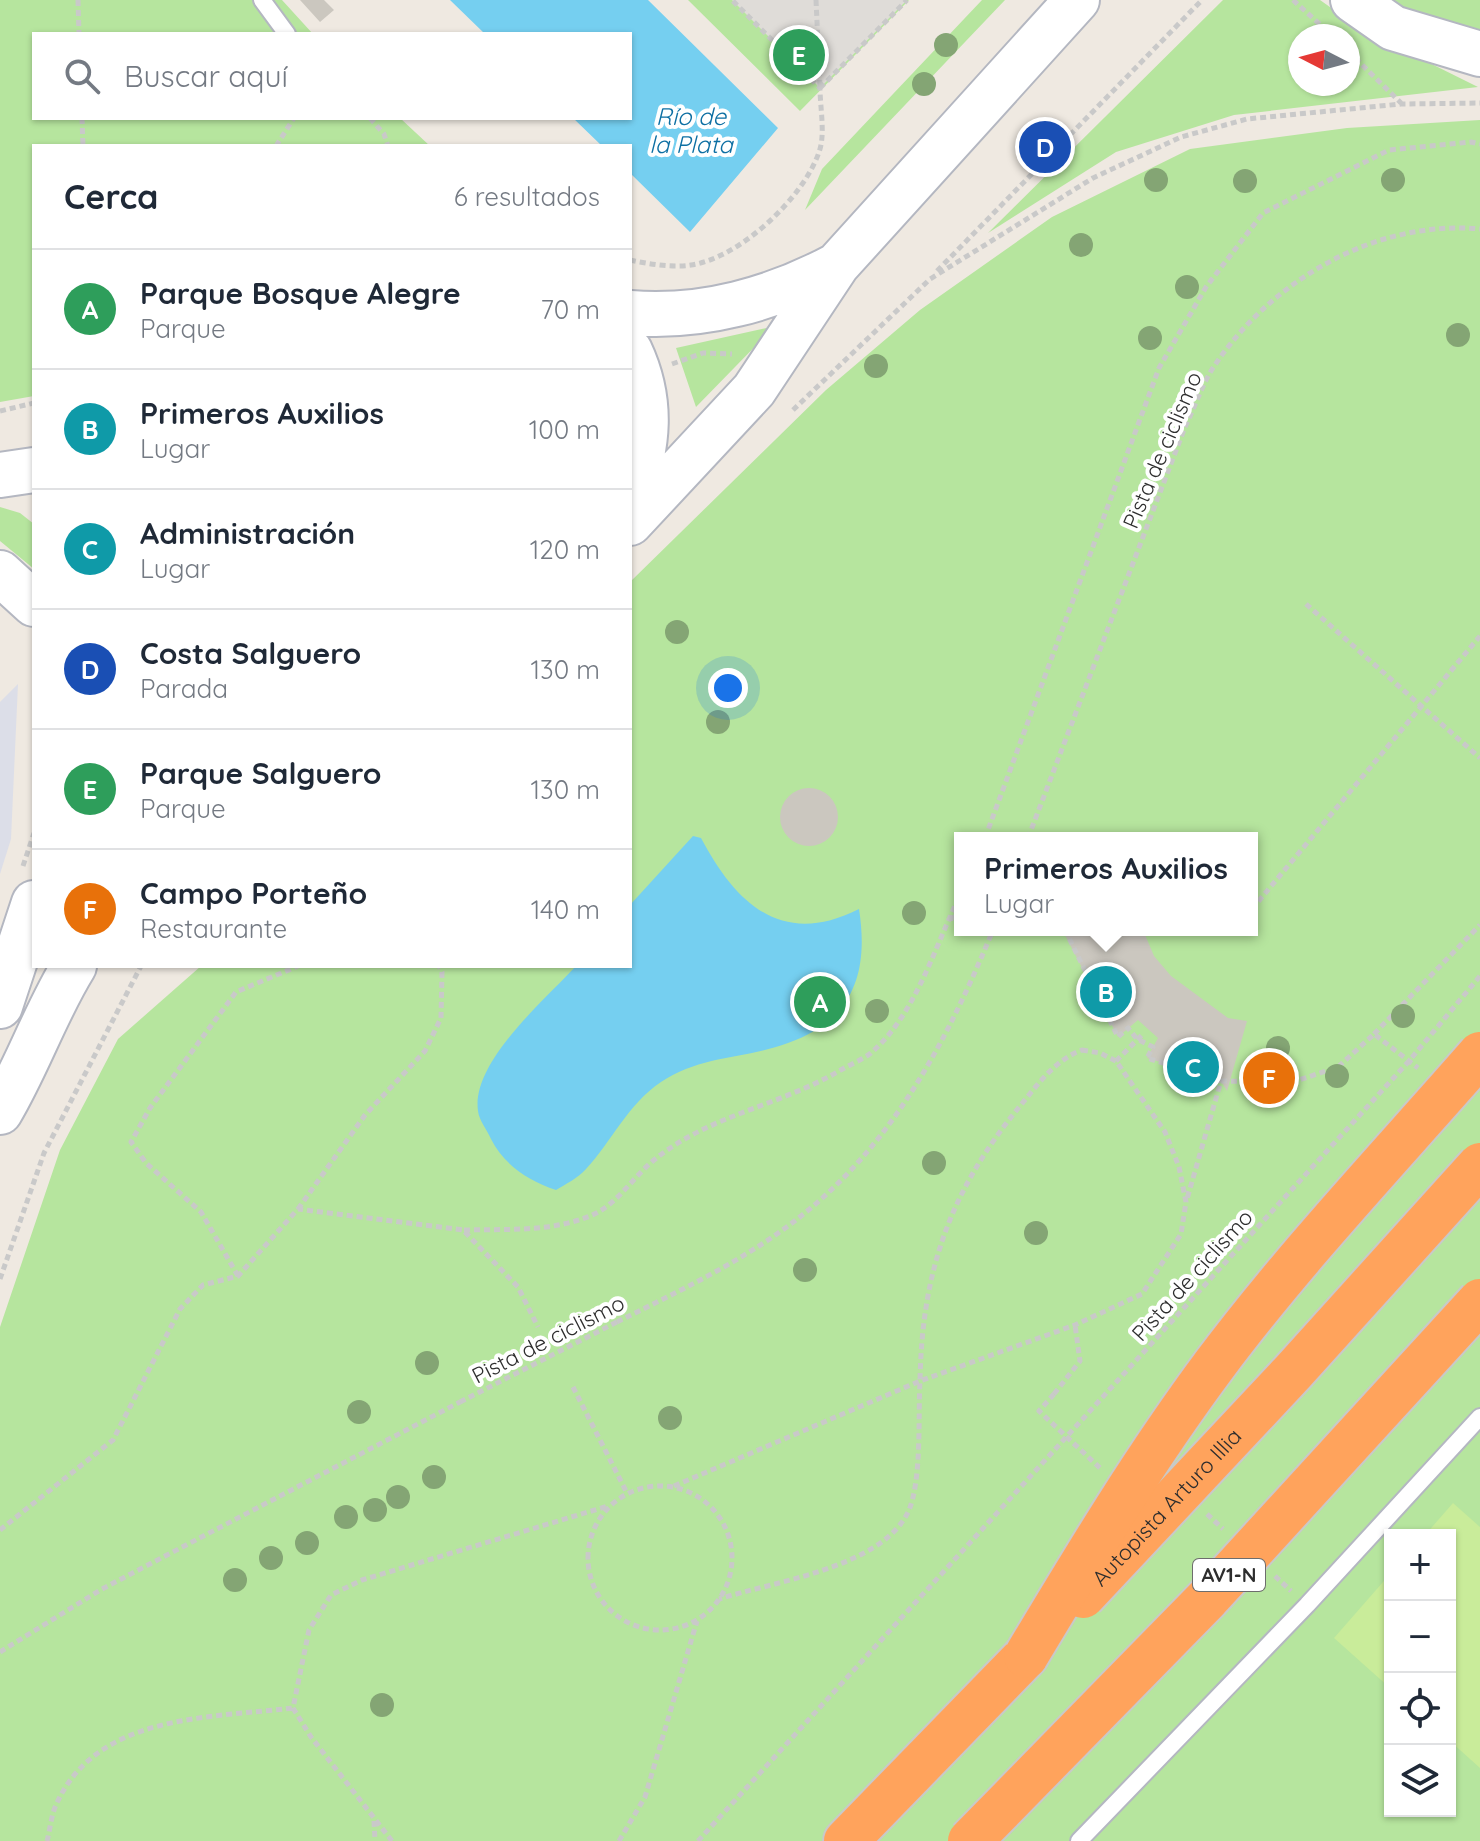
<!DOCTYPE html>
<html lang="es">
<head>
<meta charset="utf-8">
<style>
	body { margin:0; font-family:Quicksand,sans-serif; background:#f6f6f7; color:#1f2937 }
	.controls { position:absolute; right:24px; bottom:24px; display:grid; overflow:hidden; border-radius:0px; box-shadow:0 2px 6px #0004 }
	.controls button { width:72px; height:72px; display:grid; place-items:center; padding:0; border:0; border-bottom:2px solid #e0e1e3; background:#fff; color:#1f2937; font:40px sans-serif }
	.compass { position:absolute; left:1288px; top:24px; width:72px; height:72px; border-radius:50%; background:#fff; box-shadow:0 2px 6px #0004; rotate:276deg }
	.you { position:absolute; left:728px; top:688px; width:28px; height:28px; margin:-20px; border:6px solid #fff; border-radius:50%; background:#1a73e8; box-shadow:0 0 0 12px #1a73e833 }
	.badge { display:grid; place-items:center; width:52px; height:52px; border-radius:50%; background:#0f766e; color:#fff; font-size:26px; font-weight:700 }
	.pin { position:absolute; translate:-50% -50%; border:4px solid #fff; box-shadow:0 2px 8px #0006 }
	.popup { position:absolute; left:954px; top:832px; width:304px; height:104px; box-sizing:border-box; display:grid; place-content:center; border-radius:0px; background:#fff; filter:drop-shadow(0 2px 6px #0005); font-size:26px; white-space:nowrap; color:#747a83 }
	.popup b { font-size:30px; color:#1f2937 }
	.popup::after { content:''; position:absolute; left:50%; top:100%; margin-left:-16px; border:16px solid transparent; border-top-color:#fff }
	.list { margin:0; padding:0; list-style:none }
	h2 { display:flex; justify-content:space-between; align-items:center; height:104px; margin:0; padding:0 32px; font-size:34px }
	h2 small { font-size:26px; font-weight:400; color:#747a83 }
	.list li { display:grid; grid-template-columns:52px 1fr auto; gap:24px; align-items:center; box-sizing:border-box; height:120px; padding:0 32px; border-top:2px solid #e0e1e3 }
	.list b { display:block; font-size:30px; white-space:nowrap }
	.list p { margin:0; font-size:26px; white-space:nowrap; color:#747a83 }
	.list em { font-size:26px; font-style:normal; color:#747a83 }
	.icon { flex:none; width:44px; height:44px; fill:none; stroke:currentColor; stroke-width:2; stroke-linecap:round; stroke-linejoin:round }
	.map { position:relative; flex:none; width:1480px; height:1841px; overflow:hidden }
	.search { position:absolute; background:#fff; box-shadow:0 2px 6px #0004; left:32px; top:32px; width:600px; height:88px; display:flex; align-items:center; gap:20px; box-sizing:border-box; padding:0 28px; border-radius:0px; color:#747a83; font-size:30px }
	.panel { position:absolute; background:#fff; box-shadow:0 2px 6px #0004; left:32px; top:144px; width:600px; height:824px; border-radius:0px }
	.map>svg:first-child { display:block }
</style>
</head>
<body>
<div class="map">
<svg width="1480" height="1841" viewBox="0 0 1480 1841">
	<rect width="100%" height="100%" fill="#efe9e1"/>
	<path fill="#dcdee8" d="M 18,684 L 11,839 L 0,874 L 0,702 Z"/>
	<path fill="#b6e59e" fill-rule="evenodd" d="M 0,0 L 282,0 L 313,34 L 34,34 L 34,118 L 400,118 L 430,146 L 34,146 L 34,396 L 0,402 Z
		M 688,0 L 909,0 L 800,111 Z
		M 982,0 L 1005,0 L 805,210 L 822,169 Z
		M 1223,0 L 1320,0 L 1361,29 L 1478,87 L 1234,115 L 1116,152 L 988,233 ZM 1300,36 L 1348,36 L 1348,84 L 1300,84 Z
		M 1377,0 L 1480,0 L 1480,34 Z
		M 1480,120 L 1480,1841 L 0,1841 L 0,1327 L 60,1150 L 118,1039 L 201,966 L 630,966 L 630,582 L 826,390 L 920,310 L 1052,217 L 1190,149 L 1347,128 ZM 960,838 L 1252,838 L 1252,930 L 960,930 ZM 1390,1535 L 1450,1535 L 1450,1811 L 1390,1811 Z
		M 775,326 L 696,407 L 676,348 Z
		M 0,507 L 20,513 L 34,524 L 34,569 L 0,541 Z"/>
	<path fill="#c9ec9a" d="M 1453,1503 L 1480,1527 L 1480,1768 L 1450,1741 L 1450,1535 L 1425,1535 Z
		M 1390,1574 L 1390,1688 L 1334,1638 Z"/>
	<path fill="#dfdcd8" d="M 732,0 L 907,0 L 820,88 Z"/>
	<path fill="#75cff0" d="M 450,0 L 648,0 L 778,128 L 690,232 L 630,173 L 630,146 L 602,146 L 573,118 L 630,118 L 630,34 L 485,34 Z
		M 693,836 L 701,838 C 736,904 782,948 859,909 C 869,973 853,1020 788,1043 C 745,1059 701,1055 661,1082 C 628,1104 612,1141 586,1169 C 578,1178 566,1184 556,1190 C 529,1181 504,1165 491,1139 C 487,1130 479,1120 478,1111 C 471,1062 545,1000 576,966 L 630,966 L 630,905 Z"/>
	<path fill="#cbc7bf" d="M 300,0 L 324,0 L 334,10 L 320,22 Z
		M780 817a29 29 0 1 1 58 0a29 29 0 1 1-58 0Z
		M 1076,930 L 1143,930 L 1154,956 L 1171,976 L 1228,1018 L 1247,1021 L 1227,1091 L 1221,1081 L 1147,1058 L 1158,1038 L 1138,1020 L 1118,1037 L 1065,935 Z"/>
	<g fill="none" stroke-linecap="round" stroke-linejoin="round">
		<defs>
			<path id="service" d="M 262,0 L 287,34
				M 1079,1841 L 1307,1605 L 1480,1417"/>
			<path id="secondary" d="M 1353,0 L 1393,28 L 1480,54
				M 630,313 C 702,319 774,299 837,265
				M 630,351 C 653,400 649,446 630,496
				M 0,475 L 34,470
				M 630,523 L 754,390 L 837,265 L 1077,0
				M 0,573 L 34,604
				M 0,1006 L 34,903
				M 0,1112 C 28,1065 45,1013 74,966"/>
			<path id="motorway" d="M 846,1841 L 1026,1656"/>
		</defs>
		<use href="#service" stroke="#b4b7c1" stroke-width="20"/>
		<use href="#secondary" stroke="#b4b7c1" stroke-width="48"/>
		<use href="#motorway" stroke="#c9c9c9" stroke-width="48"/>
		<path stroke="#c9c9c9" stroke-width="5" stroke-dasharray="6 4" stroke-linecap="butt" d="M 78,0 L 79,34
			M 816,0 L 820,87
			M 1293,0 L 1326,30
			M 1348,51 L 1401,103
			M 820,88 L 907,0
			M 82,118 L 83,146
			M 370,118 L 384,134 L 388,146
			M 276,146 L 294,118
			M 630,260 C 649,264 672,268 691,265 C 740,258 806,196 820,149 C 825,132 820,106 820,88 L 732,0
			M 937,271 L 1202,0
			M 672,364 L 703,353 L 732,354
			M 793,410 L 930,279 L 1093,178 L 1181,137 L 1247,119 L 1401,104 L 1480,103
			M 0,411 L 34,403
			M 1306,604 L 1480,758
			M 985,838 L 1159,368 L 1206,287 L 1263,213 L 1389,150 L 1471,142 L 1480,144
			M 1028,838 L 1185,427 C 1194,409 1201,388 1211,371 C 1267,283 1374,219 1480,229
			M 23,866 L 34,833
			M 1252,909 L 1480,636
			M 954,919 L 950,917 L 960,894
			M 954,919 L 960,907
			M 1065,930 L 1118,1037 L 1128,1028 L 1137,1039 L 1153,1047 L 1147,1058 L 1221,1081 L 1187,1199
			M 1374,1034 L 1480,925
			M 1082,1050 L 1100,1053 L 1116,1061 L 1165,1132 L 1179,1167 L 1186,1202 L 1181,1234 L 1142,1294 L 1075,1325 L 920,1381 C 922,1271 950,1191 1020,1106 C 1038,1084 1055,1060 1082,1050 Z
			M 1116,1061 L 1143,1034
			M 1221,1081 L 1293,1082 L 1338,1067 L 1374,1034 L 1418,1068
			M 298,1209 L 365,1115 L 425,1051 L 441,1018 L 442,972 L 439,966
			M 464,1230 C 507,1229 551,1232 590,1216 C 617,1205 632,1178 654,1160 C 709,1115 779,1106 839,1071 C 849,1065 862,1060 871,1053 C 911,1018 929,964 950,917
			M 238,1276 L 201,1212 L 146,1163 L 131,1142 L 150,1108 L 236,992 L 298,966
			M 0,1279 L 44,1153 L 141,966
			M 617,1322 C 681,1290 750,1258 806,1212 C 897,1138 949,1036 993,930
			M 573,1387 L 627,1493
			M 1054,1394 L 1080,1361 L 1075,1325
			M 674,1486 L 920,1381 C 918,1416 922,1478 909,1510 C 884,1567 776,1581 719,1599
			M588 1558a72 72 0 1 1 144 0a72 72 0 1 1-144 0Z
			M 1207,1514 L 1223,1529
			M 0,1530 L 113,1440 L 180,1309 L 203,1285 L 238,1276 L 298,1209 L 463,1230 L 518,1287 L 538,1327
			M 1275,1576 L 1291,1591
			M 0,1652 L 102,1589 L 460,1402
			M 374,1821 L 375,1841
			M 47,1841 C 50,1830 51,1816 56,1805 C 96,1714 209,1718 293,1708
			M 392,1841 L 311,1737 L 293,1708 L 309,1630 L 331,1595 L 362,1580 L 608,1506
			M 619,1841 L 645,1797 L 697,1621
			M 698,1841 L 1409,1061 L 1480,976"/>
		<use href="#service" stroke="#fff" stroke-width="16"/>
		<use href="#secondary" stroke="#fff" stroke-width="44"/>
		<use href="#motorway" stroke="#ffa35c" stroke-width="44"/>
		<defs>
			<g id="motorway-bridge">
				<path id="s1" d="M 1083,1596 L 1293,1372 L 1480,1165"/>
				<path d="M 1026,1656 C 1086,1556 1145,1458 1215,1364 C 1296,1256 1391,1156 1480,1054"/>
				<path d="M 970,1841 L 1208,1598 L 1480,1301"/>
			</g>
		</defs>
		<use href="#motorway-bridge" stroke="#c9c9c9" stroke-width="48" stroke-linecap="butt"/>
		<path stroke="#c9c9c9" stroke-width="5" stroke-dasharray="6 4" stroke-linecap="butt" d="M 1054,1394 L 1039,1411 L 1100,1468
			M 460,1402 L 617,1322"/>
		<use href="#motorway-bridge" stroke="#ffa35c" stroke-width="44"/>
	</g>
	<g fill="#84a574">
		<circle cx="946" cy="45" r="12"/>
		<circle cx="924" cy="84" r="12"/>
		<circle cx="1156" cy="180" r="12"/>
		<circle cx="1393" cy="180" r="12"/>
		<circle cx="1245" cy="181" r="12"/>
		<circle cx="1081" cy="245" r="12"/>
		<circle cx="1187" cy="287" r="12"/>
		<circle cx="1458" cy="335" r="12"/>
		<circle cx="1150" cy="338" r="12"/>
		<circle cx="876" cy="366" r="12"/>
		<circle cx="677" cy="632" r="12"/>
		<circle cx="718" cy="722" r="12"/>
		<circle cx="914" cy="913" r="12"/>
		<circle cx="877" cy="1011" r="12"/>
		<circle cx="1403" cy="1016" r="12"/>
		<circle cx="1278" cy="1048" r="12"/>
		<circle cx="1337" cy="1076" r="12"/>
		<circle cx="934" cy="1163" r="12"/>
		<circle cx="1036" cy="1233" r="12"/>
		<circle cx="805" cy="1270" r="12"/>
		<circle cx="427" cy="1363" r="12"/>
		<circle cx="359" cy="1412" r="12"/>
		<circle cx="670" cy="1418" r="12"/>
		<circle cx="434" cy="1477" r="12"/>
		<circle cx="398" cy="1497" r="12"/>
		<circle cx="375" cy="1510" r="12"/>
		<circle cx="346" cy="1517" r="12"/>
		<circle cx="307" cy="1543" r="12"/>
		<circle cx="271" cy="1558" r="12"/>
		<circle cx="235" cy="1580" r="12"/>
		<circle cx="382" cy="1705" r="12"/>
	</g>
	<g text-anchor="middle" stroke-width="8" stroke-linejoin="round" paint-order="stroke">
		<rect fill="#fff" stroke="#6d6d6d" stroke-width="2" x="1193" y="1559" width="72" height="32" rx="6"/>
		<g font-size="20" font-weight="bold" fill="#2e2e2e">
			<text x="1229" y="1582">AV1-N</text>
		</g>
		<g font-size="22" fill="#2e2e2e" stroke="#fff">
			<text transform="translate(1162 450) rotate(-67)" y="8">Pista de ciclismo</text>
			<text transform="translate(1192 1275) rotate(-48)" y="8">Pista de ciclismo</text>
			<text transform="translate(548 1339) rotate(-27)" y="8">Pista de ciclismo</text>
			<text dy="8" stroke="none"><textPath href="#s1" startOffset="122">Autopista Arturo Illia</textPath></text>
		</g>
		<g font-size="24" font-style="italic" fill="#0d6fa3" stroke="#fff">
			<text x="691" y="125">Río de<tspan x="691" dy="28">la Plata</tspan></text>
		</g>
	</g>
</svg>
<div class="controls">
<button>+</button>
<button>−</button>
<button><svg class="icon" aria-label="locate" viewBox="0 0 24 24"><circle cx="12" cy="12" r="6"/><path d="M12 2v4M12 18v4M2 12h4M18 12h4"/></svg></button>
<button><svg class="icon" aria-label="layers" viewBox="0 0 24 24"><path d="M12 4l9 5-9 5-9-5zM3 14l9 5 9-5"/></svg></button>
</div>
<svg class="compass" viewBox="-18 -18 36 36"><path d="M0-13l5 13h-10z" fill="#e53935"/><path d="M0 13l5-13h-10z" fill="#747a83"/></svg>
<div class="you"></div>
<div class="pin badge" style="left:820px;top:1002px;background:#2e9e5b">A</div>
<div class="pin badge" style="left:1106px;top:992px;background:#0f9aa8">B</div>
<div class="popup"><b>Primeros Auxilios</b>Lugar</div>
<div class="pin badge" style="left:1193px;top:1067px;background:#0f9aa8">C</div>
<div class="pin badge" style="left:1045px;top:147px;background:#1a4fb4">D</div>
<div class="pin badge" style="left:799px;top:55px;background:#2e9e5b">E</div>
<div class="pin badge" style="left:1269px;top:1078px;background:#e8710a">F</div>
<div class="search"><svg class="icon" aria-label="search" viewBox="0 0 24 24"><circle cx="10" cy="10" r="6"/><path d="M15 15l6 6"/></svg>Buscar aquí</div>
<section class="panel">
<h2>Cerca<small>6 resultados</small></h2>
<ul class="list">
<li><span class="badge" style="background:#2e9e5b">A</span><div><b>Parque Bosque Alegre</b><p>Parque</p></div><em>70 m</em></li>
<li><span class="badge" style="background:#0f9aa8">B</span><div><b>Primeros Auxilios</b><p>Lugar</p></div><em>100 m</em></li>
<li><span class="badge" style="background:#0f9aa8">C</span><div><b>Administración</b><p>Lugar</p></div><em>120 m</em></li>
<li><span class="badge" style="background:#1a4fb4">D</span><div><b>Costa Salguero</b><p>Parada</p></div><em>130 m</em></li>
<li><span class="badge" style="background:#2e9e5b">E</span><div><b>Parque Salguero</b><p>Parque</p></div><em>130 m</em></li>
<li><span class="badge" style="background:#e8710a">F</span><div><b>Campo Porteño</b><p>Restaurante</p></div><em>140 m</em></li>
</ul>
</section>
</div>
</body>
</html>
